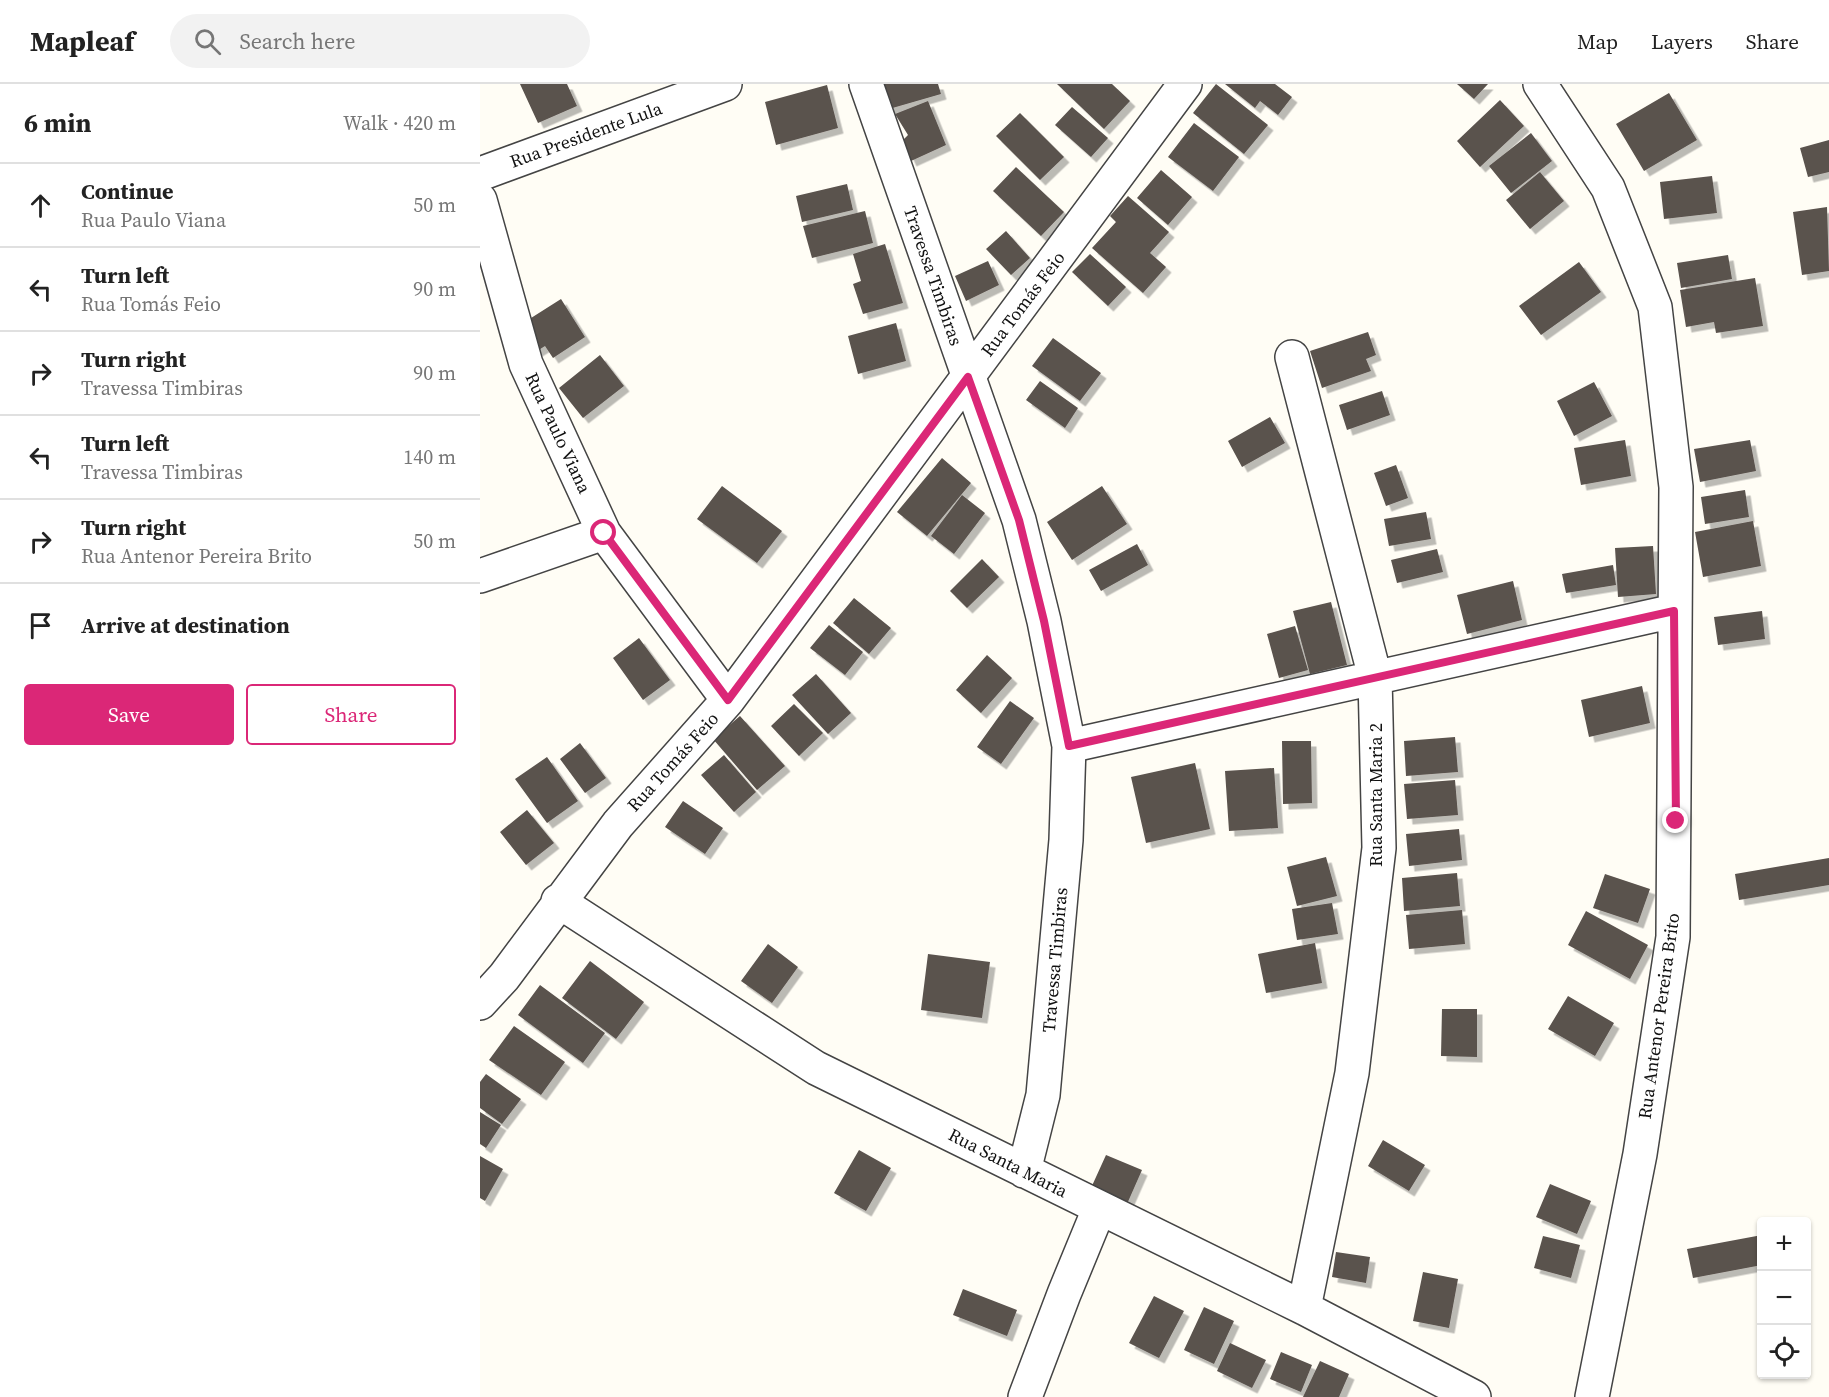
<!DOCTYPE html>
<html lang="en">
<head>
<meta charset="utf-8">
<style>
	body { margin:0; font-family:"Source Serif 4",serif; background:#f2f2f2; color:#222 }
	.controls { position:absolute; right:18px; bottom:18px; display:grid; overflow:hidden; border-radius:6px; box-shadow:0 2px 4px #0004 }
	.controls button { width:54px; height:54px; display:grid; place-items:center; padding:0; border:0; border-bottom:2px solid #e0e0e0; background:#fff; color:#222; font:30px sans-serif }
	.stop { position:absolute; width:18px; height:18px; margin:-14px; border:4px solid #db2777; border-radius:50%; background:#fff }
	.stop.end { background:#db2777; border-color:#fff; box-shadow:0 2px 6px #0008 }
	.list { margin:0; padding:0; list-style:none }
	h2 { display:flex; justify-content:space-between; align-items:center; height:78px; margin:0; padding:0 24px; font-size:26px }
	h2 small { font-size:20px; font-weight:400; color:#767676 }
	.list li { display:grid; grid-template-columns:39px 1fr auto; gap:18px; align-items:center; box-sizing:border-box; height:84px; padding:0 24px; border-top:2px solid #e0e0e0 }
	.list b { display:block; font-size:22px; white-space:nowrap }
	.list p { margin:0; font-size:20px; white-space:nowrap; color:#767676 }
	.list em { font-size:20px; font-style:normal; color:#767676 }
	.actions { display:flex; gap:12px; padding:18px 24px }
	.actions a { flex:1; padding:14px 0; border:2px solid #db2777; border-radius:6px; text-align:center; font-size:21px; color:#db2777 }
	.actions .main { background:#db2777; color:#fff }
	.icon { flex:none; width:33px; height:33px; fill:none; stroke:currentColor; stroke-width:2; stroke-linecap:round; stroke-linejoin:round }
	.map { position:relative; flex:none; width:1349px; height:1313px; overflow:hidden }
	header { display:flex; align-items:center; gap:36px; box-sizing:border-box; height:84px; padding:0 30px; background:#fff; border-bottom:2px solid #e0e0e0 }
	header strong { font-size:28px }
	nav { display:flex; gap:33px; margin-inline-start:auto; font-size:21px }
	.search { width:420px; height:54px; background:#f2f2f2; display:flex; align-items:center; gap:15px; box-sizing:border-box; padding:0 21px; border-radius:33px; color:#767676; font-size:22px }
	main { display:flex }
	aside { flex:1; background:#fff }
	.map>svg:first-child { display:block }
</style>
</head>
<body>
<header>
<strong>Mapleaf</strong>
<div class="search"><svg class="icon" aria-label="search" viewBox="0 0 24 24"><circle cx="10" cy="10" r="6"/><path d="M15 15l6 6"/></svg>Search here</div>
<nav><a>Map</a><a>Layers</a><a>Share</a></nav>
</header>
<main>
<aside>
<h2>6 min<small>Walk · 420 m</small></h2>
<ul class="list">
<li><svg class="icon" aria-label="ahead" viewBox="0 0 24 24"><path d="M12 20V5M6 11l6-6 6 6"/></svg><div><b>Continue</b><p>Rua Paulo Viana</p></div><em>50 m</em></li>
<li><svg class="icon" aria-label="left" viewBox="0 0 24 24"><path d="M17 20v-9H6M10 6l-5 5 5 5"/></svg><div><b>Turn left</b><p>Rua Tomás Feio</p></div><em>90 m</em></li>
<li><svg class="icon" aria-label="right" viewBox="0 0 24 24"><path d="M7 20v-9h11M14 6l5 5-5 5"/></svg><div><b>Turn right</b><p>Travessa Timbiras</p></div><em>90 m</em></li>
<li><svg class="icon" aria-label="left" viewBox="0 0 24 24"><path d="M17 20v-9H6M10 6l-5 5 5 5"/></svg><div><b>Turn left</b><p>Travessa Timbiras</p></div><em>140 m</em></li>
<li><svg class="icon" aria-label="right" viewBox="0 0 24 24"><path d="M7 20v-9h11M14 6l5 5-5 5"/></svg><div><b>Turn right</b><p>Rua Antenor Pereira Brito</p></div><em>50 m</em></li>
<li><svg class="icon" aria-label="arrive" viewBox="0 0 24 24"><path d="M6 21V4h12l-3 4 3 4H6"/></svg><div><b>Arrive at destination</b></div></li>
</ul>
<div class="actions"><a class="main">Save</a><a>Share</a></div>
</aside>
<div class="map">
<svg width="1349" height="1313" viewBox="0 0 1349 1313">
	<defs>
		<filter id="shadow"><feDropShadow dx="5.5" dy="5.5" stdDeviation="0" flood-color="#0004"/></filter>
	</defs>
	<rect width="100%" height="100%" fill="#fffdf5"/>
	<path fill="#5a524d" filter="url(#shadow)" d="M 40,0 L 87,0 L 97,22 L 58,39 Z
		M 402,0 L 458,0 L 461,10 L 409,25 Z
		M 577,0 L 632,0 L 650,17 L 624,45 Z
		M 736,0 L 788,41 L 764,70 L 713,29 Z
		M 745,0 L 795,0 L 812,13 L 798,31 L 780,17 L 775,24 Z
		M 977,0 L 1008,0 L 994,15 Z
		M 347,1 L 358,44 L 296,61 L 285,18 Z
		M 1189,9 L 1217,56 L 1164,87 L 1136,40 Z
		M 1020,16 L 1044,42 L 1000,83 L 977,57 Z
		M 448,17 L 466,61 L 431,77 L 422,57 L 428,51 L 415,30 Z
		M 592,23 L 628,54 L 611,73 L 575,41 Z
		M 540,29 L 584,73 L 560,96 L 516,52 Z
		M 714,39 L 759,73 L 733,107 L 688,73 Z
		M 1051,49 L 1072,77 L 1031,109 L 1009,82 Z
		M 1349,56 L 1349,88 L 1328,93 L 1320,64 Z
		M 536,83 L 584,128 L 561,152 L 513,107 Z
		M 681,86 L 712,113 L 688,141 L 657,114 Z
		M 1060,88 L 1084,117 L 1050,145 L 1026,116 Z
		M 1232,92 L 1237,129 L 1184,135 L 1180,98 Z
		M 367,100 L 373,126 L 322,138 L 316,112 Z
		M 648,112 L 689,148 L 670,169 L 686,183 L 663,209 L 612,164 L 636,138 L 630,132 Z
		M 1347,123 L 1349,187 L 1322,191 L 1313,128 Z
		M 385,127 L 393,159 L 332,174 L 323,142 Z
		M 526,147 L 550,174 L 531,191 L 506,165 Z
		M 405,160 L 423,219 L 383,230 L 373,200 L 381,197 L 373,170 Z
		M 610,170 L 646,203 L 628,222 L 592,188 Z
		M 1248,171 L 1252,195 L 1201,204 L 1197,179 Z
		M 508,177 L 519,201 L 486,217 L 475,192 Z
		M 1099,178 L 1121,208 L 1061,251 L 1039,222 Z
		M 1275,194 L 1283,242 L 1236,249 L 1234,238 L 1206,243 L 1200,206 Z
		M 81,215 L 105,253 L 73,274 L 65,262 L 57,267 L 40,241 Z
		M 416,239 L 426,277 L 378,290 L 368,252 Z
		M 888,248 L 896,271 L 886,275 L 891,287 L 842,304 L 830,267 Z
		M 573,254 L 621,289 L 600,317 L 552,282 Z
		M 120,271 L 144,302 L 103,334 L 79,304 Z
		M 560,297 L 598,324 L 585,344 L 546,316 Z
		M 1114,298 L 1132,332 L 1094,352 L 1077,317 Z
		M 902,307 L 910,331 L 867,346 L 859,321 Z
		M 790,333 L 805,359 L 762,383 L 748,357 Z
		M 1145,356 L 1151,392 L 1101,401 L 1094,364 Z
		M 1270,356 L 1276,387 L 1220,398 L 1214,365 Z
		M 462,374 L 491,399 L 447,452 L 417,428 Z
		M 916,381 L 928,414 L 906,422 L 894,389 Z
		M 242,402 L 302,447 L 277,479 L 217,435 Z
		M 622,402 L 647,440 L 592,476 L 567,438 Z
		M 1265,406 L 1269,433 L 1225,440 L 1221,413 Z
		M 482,411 L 505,429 L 474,470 L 451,452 Z
		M 946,428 L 951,455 L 909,462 L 904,435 Z
		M 1273,437 L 1281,482 L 1223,493 L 1215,448 Z
		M 657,460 L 668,481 L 621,507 L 609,486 Z
		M 1173,462 L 1176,510 L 1138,513 L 1135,464 Z
		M 957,465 L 963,488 L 917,499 L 911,476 Z
		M 502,475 L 519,493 L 487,524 L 470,507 Z
		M 1133,481 L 1136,501 L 1086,509 L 1082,490 Z
		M 1033,497 L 1042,536 L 987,550 L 977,511 Z
		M 374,514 L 411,544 L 389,570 L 353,539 Z
		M 851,518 L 867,581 L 830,590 L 813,527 Z
		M 1282,527 L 1285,555 L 1238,561 L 1234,533 Z
		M 349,541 L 383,568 L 365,591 L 330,564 Z
		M 815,542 L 828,586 L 799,594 L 787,550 Z
		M 159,554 L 190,596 L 163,616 L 133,574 Z
		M 507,571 L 532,594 L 501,629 L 476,606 Z
		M 336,590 L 371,629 L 348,650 L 312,611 Z
		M 1162,602 L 1170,639 L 1109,653 L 1101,616 Z
		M 530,617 L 554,634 L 521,680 L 497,663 Z
		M 314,620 L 343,649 L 319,672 L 291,642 Z
		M 260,632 L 305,682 L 277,706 L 233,655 Z
		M 975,653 L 978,688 L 926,692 L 924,657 Z
		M 802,657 L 831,657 L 832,719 L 803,720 Z
		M 100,659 L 126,694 L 105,709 L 80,675 Z
		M 244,671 L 276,708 L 254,728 L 221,691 Z
		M 67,673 L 98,717 L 67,739 L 35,695 Z
		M 715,679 L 730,745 L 666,759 L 651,693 Z
		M 794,684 L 798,744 L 749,747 L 745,687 Z
		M 975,696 L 978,731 L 927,735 L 924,700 Z
		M 203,717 L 243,744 L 225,770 L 185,743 Z
		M 47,726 L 74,759 L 46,781 L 20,748 Z
		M 979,745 L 982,776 L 929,782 L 926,750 Z
		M 846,773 L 857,812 L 817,822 L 807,783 Z
		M 1349,774 L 1349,801 L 1259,816 L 1255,790 Z
		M 977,789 L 980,822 L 924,827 L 922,794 Z
		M 1125,790 L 1170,805 L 1158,839 L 1113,824 Z
		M 852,819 L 858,850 L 817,856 L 812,825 Z
		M 982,826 L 985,860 L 929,865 L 926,831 Z
		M 1106,827 L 1168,861 L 1150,895 L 1088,861 Z
		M 835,859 L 842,899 L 786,909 L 778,870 Z
		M 288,860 L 318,883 L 292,919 L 261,897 Z
		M 448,870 L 510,878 L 502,934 L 441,926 Z
		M 110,877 L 164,918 L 136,955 L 82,914 Z
		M 60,901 L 125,949 L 103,979 L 38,931 Z
		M 1088,912 L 1134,939 L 1115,972 L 1068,945 Z
		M 962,925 L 997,925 L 997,973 L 961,972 Z
		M 34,942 L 85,978 L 61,1011 L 9,976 Z
		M 6,990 L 41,1015 L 22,1040 L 0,1024 L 0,998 Z
		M 0,1028 L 21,1041 L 6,1064 L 0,1060 Z
		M 903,1056 L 945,1081 L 929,1107 L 888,1082 Z
		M 379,1066 L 411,1084 L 386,1127 L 354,1109 Z
		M 626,1071 L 662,1086 L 647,1120 L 611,1104 Z
		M 0,1072 L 23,1085 L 5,1117 L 0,1114 Z
		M 1070,1100 L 1111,1117 L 1097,1150 L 1056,1133 Z
		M 1282,1151 L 1282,1181 L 1213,1194 L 1207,1165 Z
		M 1063,1152 L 1100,1161 L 1091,1194 L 1054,1184 Z
		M 856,1168 L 890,1173 L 886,1199 L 852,1193 Z
		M 943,1188 L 978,1195 L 969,1244 L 933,1237 Z
		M 483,1205 L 537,1226 L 527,1252 L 473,1231 Z
		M 674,1212 L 704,1227 L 679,1274 L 649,1259 Z
		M 724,1223 L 754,1237 L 734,1280 L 704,1266 Z
		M 750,1259 L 786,1276 L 772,1304 L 737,1287 Z
		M 801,1268 L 832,1281 L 821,1308 L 790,1295 Z
		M 840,1277 L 869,1290 L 859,1313 L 823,1313 Z"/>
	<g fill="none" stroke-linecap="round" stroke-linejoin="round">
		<defs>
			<path id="minor" d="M 386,0 L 539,436 L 564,537 L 589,662 L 586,756 L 563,1011 L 544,1087
				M 1060,0 L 1128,104 L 1175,223 L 1196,403 L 1193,853 L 1160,1070 L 1112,1313
				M 0,90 L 245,0
				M 0,116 L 46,280 L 124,449 L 248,616
				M 812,273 L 895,593 L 899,764 L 872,989 L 824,1224
				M 0,492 L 124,449
				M 589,662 L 1194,527
				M 78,817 L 336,984 L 824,1224 L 994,1313
				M 0,919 L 24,893 L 138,740 L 248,616 L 705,0
				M 545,1313 L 584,1210 L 619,1125"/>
		</defs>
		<use href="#minor" stroke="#444" stroke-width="36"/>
		<use href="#minor" stroke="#fff" stroke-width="33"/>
	</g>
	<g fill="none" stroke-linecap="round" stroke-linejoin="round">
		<path stroke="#db2777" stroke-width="8" d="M 124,449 L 248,616 L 488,293 L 539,436 L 564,537 L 589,662 L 1194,527 L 1196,737"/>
	</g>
	<g text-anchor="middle" stroke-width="6" stroke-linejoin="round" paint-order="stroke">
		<g font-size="18" fill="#111" stroke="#fff">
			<text transform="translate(106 51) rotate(-20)" y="6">Rua Presidente Lula</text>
			<text transform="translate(453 192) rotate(71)" y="6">Travessa Timbiras</text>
			<text transform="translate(543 220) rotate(-53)" y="6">Rua Tomás Feio</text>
			<text transform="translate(78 349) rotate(65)" y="6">Rua Paulo Viana</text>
			<text transform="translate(193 678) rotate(-48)" y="6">Rua Tomás Feio</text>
			<text transform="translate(896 711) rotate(-90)" y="6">Rua Santa Maria 2</text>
			<text transform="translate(575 876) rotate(-85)" y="6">Travessa Timbiras</text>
			<text transform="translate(1179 932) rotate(-82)" y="6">Rua Antenor Pereira Brito</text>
			<text transform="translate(528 1079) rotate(27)" y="6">Rua Santa Maria</text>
		</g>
	</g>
</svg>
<div class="controls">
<button>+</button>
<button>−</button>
<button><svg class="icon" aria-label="locate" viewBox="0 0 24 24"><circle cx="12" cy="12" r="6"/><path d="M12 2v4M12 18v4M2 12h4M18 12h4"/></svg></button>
</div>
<div class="stop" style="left:124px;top:449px"></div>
<div class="stop end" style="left:1196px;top:737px"></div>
</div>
</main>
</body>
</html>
